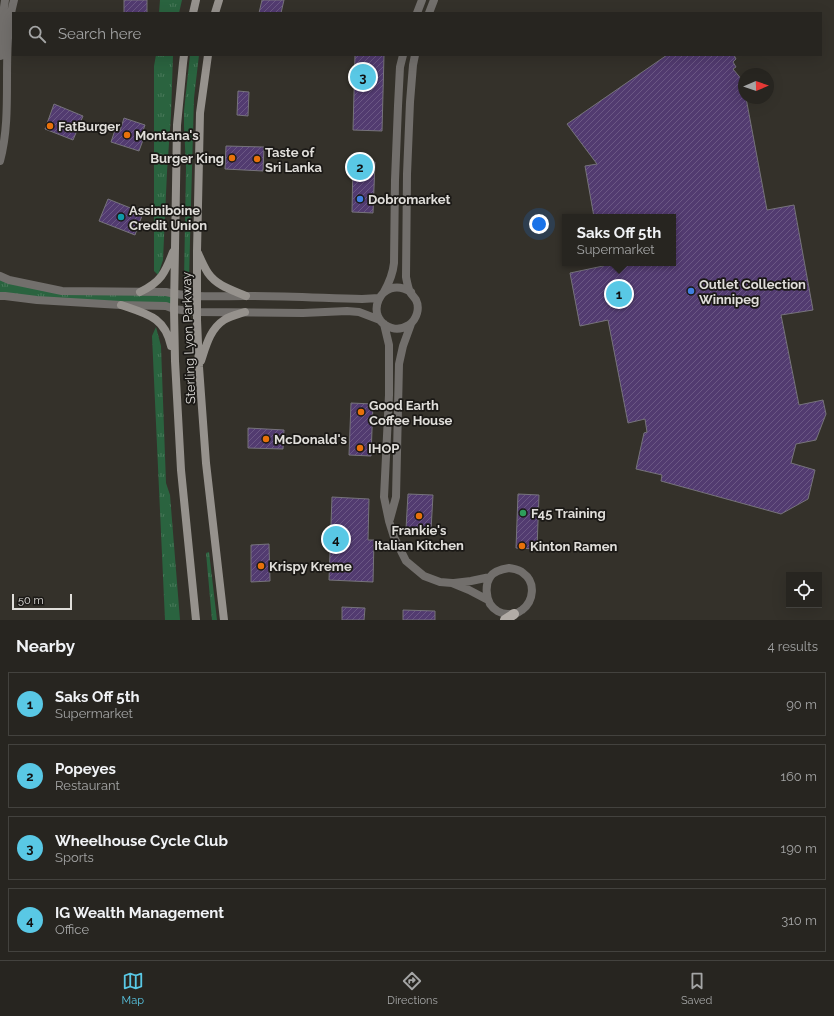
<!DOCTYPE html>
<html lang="en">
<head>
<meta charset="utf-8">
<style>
	body { margin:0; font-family:Raleway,sans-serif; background:#2f2d29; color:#f1f3f6 }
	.controls { position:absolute; right:12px; bottom:12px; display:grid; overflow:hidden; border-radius:0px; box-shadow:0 4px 16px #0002 }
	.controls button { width:36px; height:36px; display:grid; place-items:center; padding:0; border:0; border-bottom:1px solid #43423e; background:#272520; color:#f1f3f6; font:20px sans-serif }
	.compass { position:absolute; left:738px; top:68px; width:36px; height:36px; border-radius:50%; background:#272520; box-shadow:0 4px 16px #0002; rotate:88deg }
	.scale { position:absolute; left:12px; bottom:10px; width:60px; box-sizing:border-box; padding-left:4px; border:2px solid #e0deda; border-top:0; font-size:11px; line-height:14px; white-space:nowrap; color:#e0deda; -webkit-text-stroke:3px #1b1916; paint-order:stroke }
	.you { position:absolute; left:539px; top:224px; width:14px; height:14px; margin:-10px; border:3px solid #fff; border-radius:50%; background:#1a73e8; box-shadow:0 0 0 6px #1a73e833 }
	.badge { display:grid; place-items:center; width:26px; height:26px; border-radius:50%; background:#59c8e5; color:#111; font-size:13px; font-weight:700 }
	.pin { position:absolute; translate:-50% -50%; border:2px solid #fff; box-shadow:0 1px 4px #0006 }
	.popup { position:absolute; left:562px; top:214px; width:114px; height:52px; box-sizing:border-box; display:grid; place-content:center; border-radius:0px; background:#272520; filter:drop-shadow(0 1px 3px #0005); font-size:13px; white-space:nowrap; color:#a4a5a5 }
	.popup b { font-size:15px; color:#f1f3f6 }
	.popup::after { content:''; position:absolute; left:50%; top:100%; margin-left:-8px; border:8px solid transparent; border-top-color:#272520 }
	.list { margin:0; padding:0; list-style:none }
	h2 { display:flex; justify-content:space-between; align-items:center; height:52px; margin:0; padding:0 16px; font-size:17px }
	h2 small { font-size:13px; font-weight:400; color:#a4a5a5 }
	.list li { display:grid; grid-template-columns:26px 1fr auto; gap:12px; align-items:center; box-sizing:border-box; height:64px; margin:0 8px 8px; padding:0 8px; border:1px solid #43423e; border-radius:0px }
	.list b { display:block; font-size:15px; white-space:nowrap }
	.list p { margin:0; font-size:13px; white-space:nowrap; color:#a4a5a5 }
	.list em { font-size:13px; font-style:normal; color:#a4a5a5 }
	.icon { flex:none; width:22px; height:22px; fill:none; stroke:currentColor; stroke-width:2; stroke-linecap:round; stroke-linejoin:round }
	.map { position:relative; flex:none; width:834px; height:620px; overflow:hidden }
	.search { position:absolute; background:#272520; box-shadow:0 4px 16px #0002; left:12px; right:12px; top:12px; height:44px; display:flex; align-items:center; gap:10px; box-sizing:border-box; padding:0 14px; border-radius:0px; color:#a4a5a5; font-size:15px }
	.sheet { height:340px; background:#272520 }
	nav { display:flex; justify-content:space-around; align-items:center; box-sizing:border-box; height:56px; border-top:1px solid #43423e; background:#272520; font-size:11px; color:#a4a5a5 }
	nav a { display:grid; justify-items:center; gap:2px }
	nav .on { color:#59c8e5 }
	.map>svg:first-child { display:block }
</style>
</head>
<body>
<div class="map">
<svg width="834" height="620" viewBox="0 0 834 620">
	<defs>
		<pattern id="grass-tufts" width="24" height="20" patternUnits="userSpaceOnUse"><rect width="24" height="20" fill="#2a633f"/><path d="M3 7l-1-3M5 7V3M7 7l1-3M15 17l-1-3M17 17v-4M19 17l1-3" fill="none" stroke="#49795a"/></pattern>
		<pattern id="building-hatch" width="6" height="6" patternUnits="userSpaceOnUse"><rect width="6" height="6" fill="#523b70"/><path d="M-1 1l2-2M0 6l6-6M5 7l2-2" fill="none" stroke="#6b5784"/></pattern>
	</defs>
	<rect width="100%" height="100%" fill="#34312a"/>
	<path fill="url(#grass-tufts)" d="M 160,0 L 182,0 L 179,13 L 159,13 Z
		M 156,55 L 173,55 L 171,115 L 167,172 L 163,260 L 158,275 L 154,271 L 154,66 Z
		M 190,55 L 199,55 L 194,98 L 190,240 L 189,282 L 184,281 L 186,167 L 184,126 L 184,111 Z
		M 0,276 L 62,291 L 175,294 L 174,309 L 0,296 Z
		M 156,327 L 161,346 L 166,483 L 170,495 L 180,620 L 165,620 L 152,336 Z
		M 209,552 L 217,620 L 212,620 L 206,553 Z"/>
	<path fill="url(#building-hatch)" stroke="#76737b" d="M 124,0 L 147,0 L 147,13 L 124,13 Z
		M 262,0 L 284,0 L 281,13 L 259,13 Z
		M 355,55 L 384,55 L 382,131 L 353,130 Z
		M 667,55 L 734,55 L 736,59 L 733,62 L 736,67 L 733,69 L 743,81 L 744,98 L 746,98 L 767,210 L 794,205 L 813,310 L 781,315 L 799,405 L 823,400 L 826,414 L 816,440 L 796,444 L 791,463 L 815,470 L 808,499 L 781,514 L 661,481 L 662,475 L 636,469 L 644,433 L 647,432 L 645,419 L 628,423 L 608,320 L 580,326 L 570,273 L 603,266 L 602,263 L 673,263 L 673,217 L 594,217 L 585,166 L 597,164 L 567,124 Z
		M 238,91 L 249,92 L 248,116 L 237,115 Z
		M 54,104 L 83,116 L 73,140 L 45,129 Z
		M 124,118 L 145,125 L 140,139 L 143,140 L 139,151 L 111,142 L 115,130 L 120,131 Z
		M 226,146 L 264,147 L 263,171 L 225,169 Z
		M 353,161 L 375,162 L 373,213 L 352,212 Z
		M 108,199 L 143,213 L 135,235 L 99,221 Z
		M 351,403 L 373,404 L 371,456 L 349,455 Z
		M 248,428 L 284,430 L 283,449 L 248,448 Z
		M 408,494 L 433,495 L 431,530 L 406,529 Z
		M 518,494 L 539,495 L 537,549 L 516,548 Z
		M 332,497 L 369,499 L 368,540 L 374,540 L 373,582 L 329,580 Z
		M 269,544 L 270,581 L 251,582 L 251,545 Z
		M 342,607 L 365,608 L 364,620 L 342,620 Z
		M 403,610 L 435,611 L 435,620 L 403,620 Z"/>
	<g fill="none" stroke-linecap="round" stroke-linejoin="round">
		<path stroke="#726f6c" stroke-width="8" d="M 417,13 L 422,0
			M 429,13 L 434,0
			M 0,56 L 1,29 L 5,0
			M 0,161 C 14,109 0,52 14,0
			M 0,276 L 9,280 L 62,291 L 166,292 C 192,298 218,296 245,296 C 284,296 323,298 362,299 L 379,298
			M 384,292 C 389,283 393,273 394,263 L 395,180 L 398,106 L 400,67 L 403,55
			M 411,292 C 380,273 362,320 392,328 C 398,330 404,328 409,325 C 417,319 420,308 416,300 C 414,297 412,295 410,292 C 408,288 407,282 406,277 L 407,174 L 410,102 L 413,65 L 415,55
			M 0,296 L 5,296 L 37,300 L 121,305 L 166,306 L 174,309 L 197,312 L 303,313 L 347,311 L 359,312 L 380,320
			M 384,324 L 389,345 L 389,395 L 384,497 L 389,521 L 394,537 L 406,561 L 424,576 L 440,582 L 452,583 L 469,590 L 488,600
			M 390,519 L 396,497 L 399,364 L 403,346 L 411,324
			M 509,568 C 514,569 519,569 523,573 C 536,582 534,601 522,610 C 520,611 517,614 514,614 C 512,614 510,614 508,614 C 501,614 494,610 490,604 C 486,596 485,585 490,577 C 494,571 502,569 509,568 Z
			M 454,583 L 471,581 L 490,577"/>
		<path stroke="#96928d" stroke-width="8" d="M 193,13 L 196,0
			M 215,13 L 219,0
			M 184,55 L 183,63 L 177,125 L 174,309 L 175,361 L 181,470 L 196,620
			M 208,55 L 200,113 L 197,251 L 197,320 L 199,367 L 206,463 L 224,620
			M 198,253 C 201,260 204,267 208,273 C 217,286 232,290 246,296
			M 140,292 C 161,282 165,273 173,252
			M 121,305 C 147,314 165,317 171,346
			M 201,361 C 206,346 210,329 224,320 C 230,316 239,314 245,312"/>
		<path stroke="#b2aca6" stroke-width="10" d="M 505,620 L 514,614"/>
	</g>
	<g fill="#e8710a" stroke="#1b1916" stroke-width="1.5">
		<circle cx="50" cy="126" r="4"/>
		<circle cx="127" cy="135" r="4"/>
		<circle cx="232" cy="158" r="4"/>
		<circle cx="257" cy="159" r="4"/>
		<circle cx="361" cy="412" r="4"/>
		<circle cx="266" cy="439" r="4"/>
		<circle cx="360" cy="448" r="4"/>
		<circle cx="419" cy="516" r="4"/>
		<circle cx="522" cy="546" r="4"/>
		<circle cx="261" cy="566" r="4"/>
	</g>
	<g fill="#3f7fe0" stroke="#1b1916" stroke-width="1.5">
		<circle cx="360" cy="199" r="4"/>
		<circle cx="691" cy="291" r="4"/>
	</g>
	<circle fill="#0f9aa8" stroke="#1b1916" stroke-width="1.5" cx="121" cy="217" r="4"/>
	<circle fill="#2e9e5b" stroke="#1b1916" stroke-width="1.5" cx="523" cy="513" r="4"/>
	<g text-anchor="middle" stroke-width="3.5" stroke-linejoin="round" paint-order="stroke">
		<g font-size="13" font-weight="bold" fill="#e0deda" stroke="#1b1916" text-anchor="start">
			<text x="58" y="131">FatBurger</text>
			<text x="135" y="140">Montana's</text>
			<text x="265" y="157">Taste of<tspan x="265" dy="15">Sri Lanka</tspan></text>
			<text x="224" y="163" text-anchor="end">Burger King</text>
			<text x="368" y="204">Dobromarket</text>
			<text x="129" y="215">Assiniboine<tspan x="129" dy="15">Credit Union</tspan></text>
			<text x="699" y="289">Outlet Collection<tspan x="699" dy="15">Winnipeg</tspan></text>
			<text x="369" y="410">Good Earth<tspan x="369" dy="15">Coffee House</tspan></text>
			<text x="274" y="444">McDonald's</text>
			<text x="368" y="453">IHOP</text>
			<text x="531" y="518">F45 Training</text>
			<text x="419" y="535" text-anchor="middle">Frankie's<tspan x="419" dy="15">Italian Kitchen</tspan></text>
			<text x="530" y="551">Kinton Ramen</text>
			<text x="269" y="571">Krispy Kreme</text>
		</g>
		<g font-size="13" fill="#e0deda" stroke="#1b1916">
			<text transform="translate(188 338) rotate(-92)" y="5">Sterling Lyon Parkway</text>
		</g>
	</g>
</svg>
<div class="controls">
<button><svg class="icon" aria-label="locate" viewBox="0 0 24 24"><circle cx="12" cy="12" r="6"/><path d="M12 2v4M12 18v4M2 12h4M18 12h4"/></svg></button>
</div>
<svg class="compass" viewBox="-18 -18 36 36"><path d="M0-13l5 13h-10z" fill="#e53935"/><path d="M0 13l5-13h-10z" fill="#a4a5a5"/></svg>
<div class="scale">50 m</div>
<div class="you"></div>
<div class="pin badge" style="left:619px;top:294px">1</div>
<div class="popup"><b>Saks Off 5th</b>Supermarket</div>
<div class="pin badge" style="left:360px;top:167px">2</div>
<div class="pin badge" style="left:363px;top:77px">3</div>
<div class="pin badge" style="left:336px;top:539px">4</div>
<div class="search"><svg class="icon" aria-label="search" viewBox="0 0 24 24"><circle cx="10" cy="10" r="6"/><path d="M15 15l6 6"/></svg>Search here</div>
</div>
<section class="sheet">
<h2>Nearby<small>4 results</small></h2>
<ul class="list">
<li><span class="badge">1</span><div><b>Saks Off 5th</b><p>Supermarket</p></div><em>90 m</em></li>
<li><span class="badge">2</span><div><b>Popeyes</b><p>Restaurant</p></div><em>160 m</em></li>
<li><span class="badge">3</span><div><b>Wheelhouse Cycle Club</b><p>Sports</p></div><em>190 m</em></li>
<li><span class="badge">4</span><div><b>IG Wealth Management</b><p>Office</p></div><em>310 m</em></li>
</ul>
</section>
<nav>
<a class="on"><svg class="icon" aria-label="map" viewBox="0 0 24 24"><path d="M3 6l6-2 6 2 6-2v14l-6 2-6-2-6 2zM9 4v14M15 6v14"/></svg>Map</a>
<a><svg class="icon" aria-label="directions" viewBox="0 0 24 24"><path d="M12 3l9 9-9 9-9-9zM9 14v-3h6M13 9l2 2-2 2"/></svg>Directions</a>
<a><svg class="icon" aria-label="saved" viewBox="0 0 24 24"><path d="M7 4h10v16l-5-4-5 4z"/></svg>Saved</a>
</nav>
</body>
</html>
